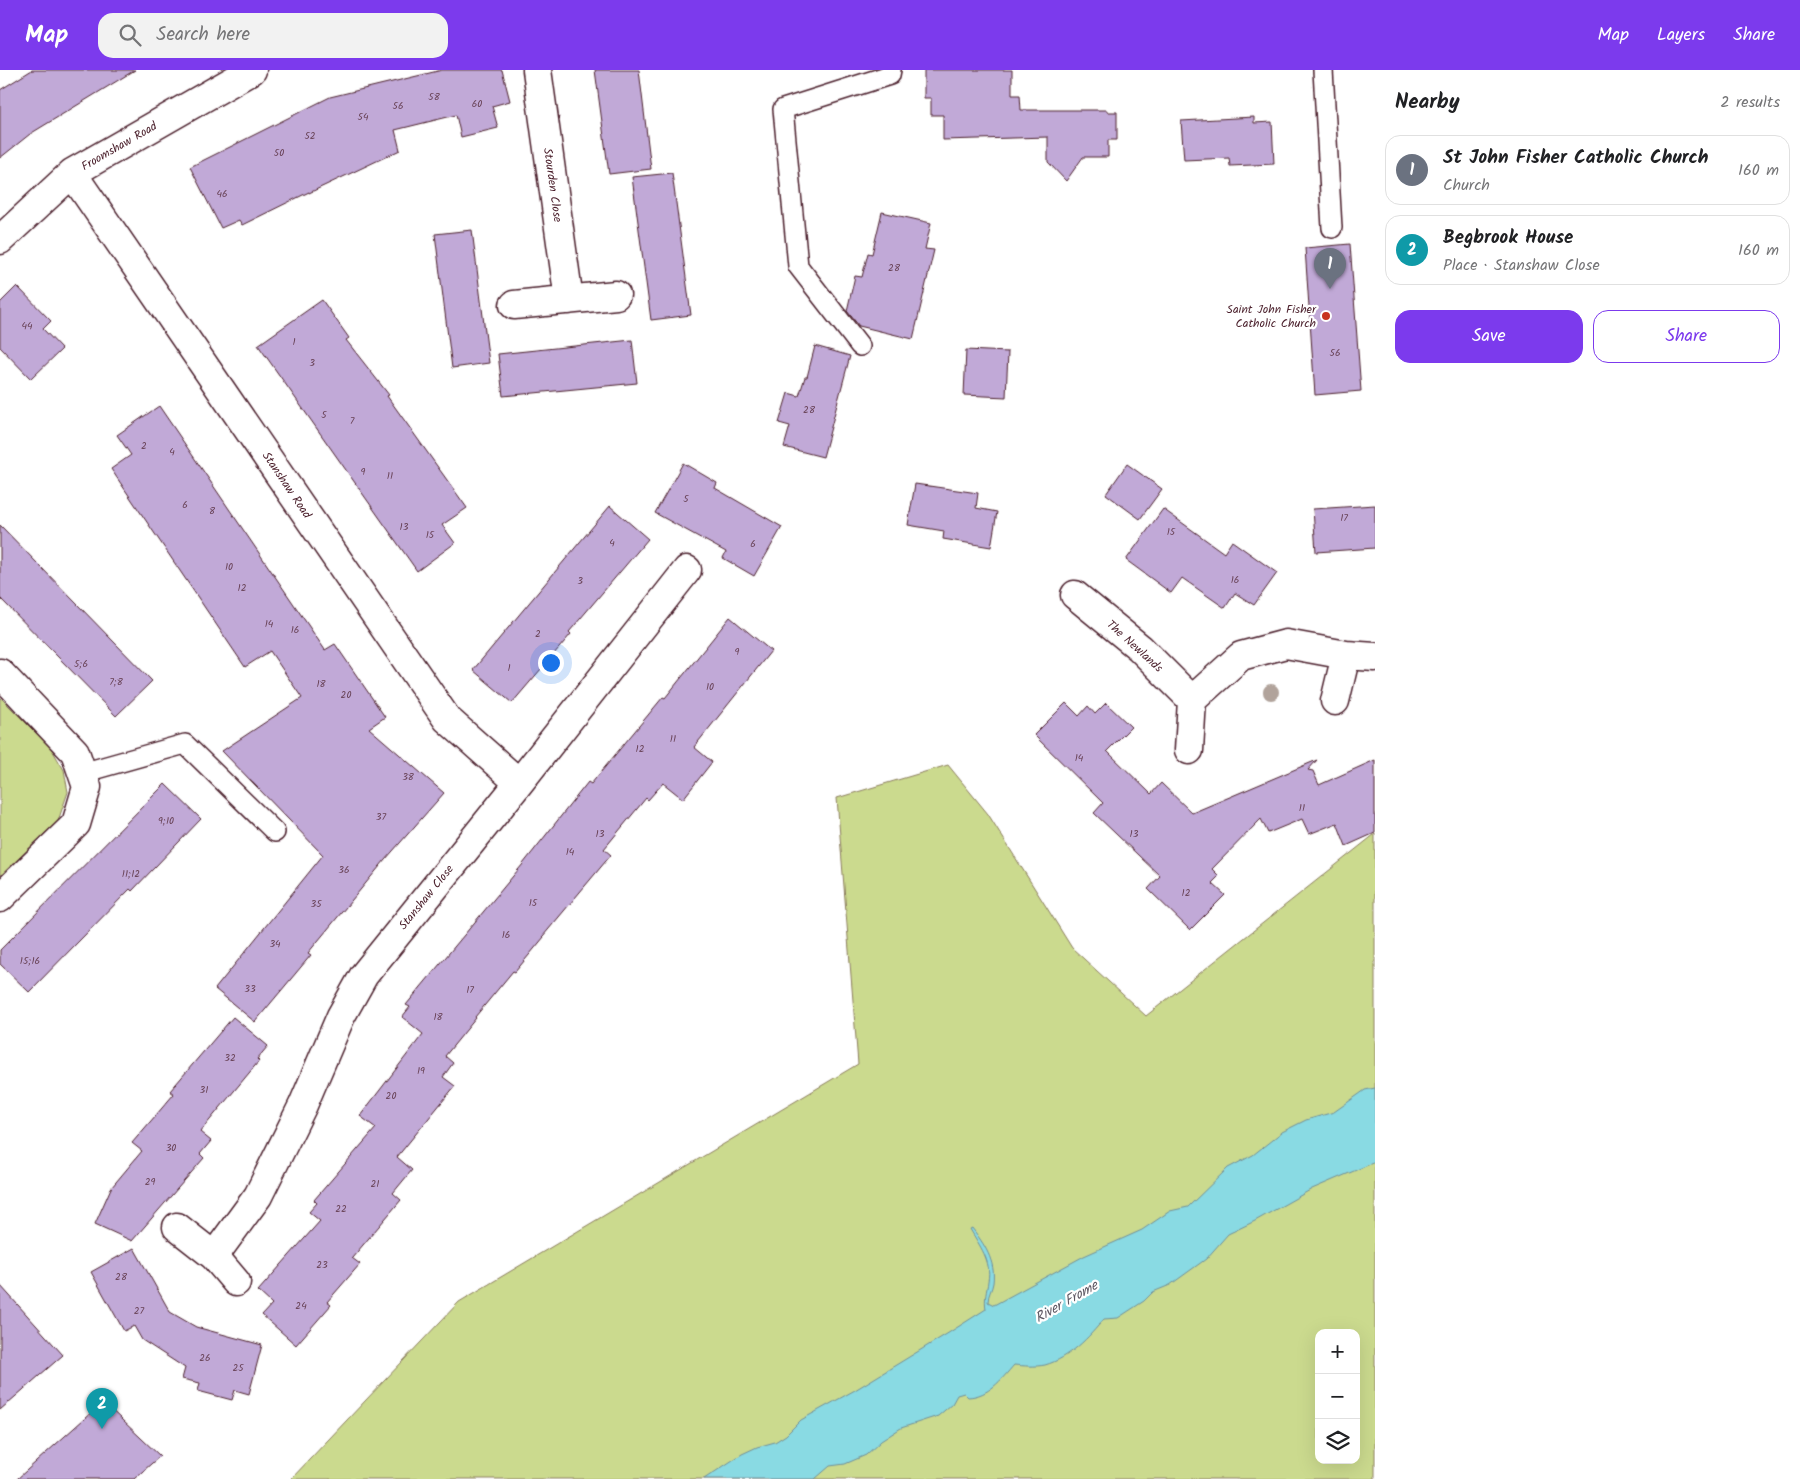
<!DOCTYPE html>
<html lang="en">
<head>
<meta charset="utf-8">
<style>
	body { margin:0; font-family:Kalam,sans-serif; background:#f2f2f2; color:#202124 }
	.controls { position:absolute; right:15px; bottom:15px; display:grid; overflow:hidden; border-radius:10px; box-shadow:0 5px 20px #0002 }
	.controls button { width:45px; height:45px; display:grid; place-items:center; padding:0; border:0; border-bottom:1px solid #e0e0e0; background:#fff; color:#202124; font:25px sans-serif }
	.you { position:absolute; left:550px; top:592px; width:18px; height:18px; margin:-12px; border:4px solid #fff; border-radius:50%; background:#1a73e8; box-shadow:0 0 0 8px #1a73e833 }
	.badge { display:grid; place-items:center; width:32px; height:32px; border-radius:50%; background:#7c3aed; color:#fff; font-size:16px; font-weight:700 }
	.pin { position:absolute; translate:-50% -41px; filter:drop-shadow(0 1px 2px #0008) }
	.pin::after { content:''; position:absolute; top:26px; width:18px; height:15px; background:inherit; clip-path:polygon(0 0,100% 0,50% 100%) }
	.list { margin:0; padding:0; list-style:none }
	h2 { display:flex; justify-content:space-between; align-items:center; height:65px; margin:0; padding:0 20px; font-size:21px }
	h2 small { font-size:16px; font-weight:400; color:#757577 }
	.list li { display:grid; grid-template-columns:32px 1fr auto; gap:15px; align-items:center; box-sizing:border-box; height:70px; margin:0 10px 10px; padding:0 10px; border:1px solid #e0e0e0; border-radius:15px }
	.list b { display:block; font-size:19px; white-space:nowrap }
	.list p { margin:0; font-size:16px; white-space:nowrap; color:#757577 }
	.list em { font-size:16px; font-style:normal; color:#757577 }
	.actions { display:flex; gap:10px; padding:15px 20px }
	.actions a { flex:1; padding:11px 0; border:1px solid #7c3aed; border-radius:15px; text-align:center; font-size:18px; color:#7c3aed }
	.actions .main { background:#7c3aed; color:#fff }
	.icon { flex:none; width:28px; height:28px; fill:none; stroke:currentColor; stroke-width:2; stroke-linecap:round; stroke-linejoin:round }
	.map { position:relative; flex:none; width:1375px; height:1409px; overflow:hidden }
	header { display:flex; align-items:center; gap:30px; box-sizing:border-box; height:70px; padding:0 25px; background:#7c3aed; color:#fff }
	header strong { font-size:24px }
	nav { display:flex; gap:28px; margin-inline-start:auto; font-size:18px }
	.search { width:350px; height:45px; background:#f2f2f2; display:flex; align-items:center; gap:12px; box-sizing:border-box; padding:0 18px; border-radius:15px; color:#757577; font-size:19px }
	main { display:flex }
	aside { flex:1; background:#fff }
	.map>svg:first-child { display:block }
</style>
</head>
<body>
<header>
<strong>Map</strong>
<div class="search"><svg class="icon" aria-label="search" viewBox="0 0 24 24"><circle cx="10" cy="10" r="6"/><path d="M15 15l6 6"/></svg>Search here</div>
<nav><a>Map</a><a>Layers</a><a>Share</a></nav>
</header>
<main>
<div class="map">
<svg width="1375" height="1409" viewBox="0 0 1375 1409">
	<rect width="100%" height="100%" fill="#fff"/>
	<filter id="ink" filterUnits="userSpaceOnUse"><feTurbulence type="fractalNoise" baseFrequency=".02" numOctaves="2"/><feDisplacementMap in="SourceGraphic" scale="10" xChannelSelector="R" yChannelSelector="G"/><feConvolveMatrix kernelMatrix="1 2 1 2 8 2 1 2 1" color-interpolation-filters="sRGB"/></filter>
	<g filter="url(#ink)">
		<path fill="#cbda8e" stroke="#8a7c5c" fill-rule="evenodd" d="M 0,627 L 51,678 L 64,700 L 68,722 L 58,751 L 0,806 Z
			M 948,695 L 988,744 L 1072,878 L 1146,946 L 1375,764 L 1375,1409 L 291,1409 L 459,1232 L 858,994 L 837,728 ZM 1319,1263 L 1356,1263 L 1356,1390 L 1319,1390 Z"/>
		<path fill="#89dae3" stroke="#708f99" d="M 1375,1018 L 1375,1092 L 1312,1119 L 1255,1151 L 1228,1164 L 1206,1189 L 1170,1215 L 1153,1222 L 1144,1231 L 1118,1248 L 1104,1249 C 1089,1267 1070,1288 1045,1295 C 1035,1297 1024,1296 1014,1295 C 1001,1310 989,1326 968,1327 L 964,1323 L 957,1325 L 952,1334 L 938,1346 L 901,1358 L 881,1371 L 866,1385 L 845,1394 L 830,1396 L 815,1409 L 704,1409 L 742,1384 L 757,1377 L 775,1372 L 786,1365 L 801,1350 L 855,1320 L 950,1262 L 986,1239 C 984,1228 987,1221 988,1211 C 992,1191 979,1175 970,1159 L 972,1158 C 984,1174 996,1191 993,1213 C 992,1220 988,1224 988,1232 L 994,1235 L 1084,1186 L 1142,1160 L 1170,1141 L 1188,1137 L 1228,1098 L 1253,1085 L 1282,1062 L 1306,1050 L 1334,1042 L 1365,1020 Z"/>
		<path fill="#c1a9d7" stroke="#4a1f2b" d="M 32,0 L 135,0 L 30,64 L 0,88 L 0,20 Z
			M 442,0 L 502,0 L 510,31 L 492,36 L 498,58 L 461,67 L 456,45 L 395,60 L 400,80 L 309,123 L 309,122 L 242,155 L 239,150 L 221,158 L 190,97 L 330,27 Z
			M 595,0 L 639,0 L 651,99 L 609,104 Z
			M 924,0 L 1012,0 L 1012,25 L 1020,25 L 1021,40 L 1107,40 L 1107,42 L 1117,42 L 1117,70 L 1108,70 L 1108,87 L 1083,87 L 1066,111 L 1048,92 L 1048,67 L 943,70 L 943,45 L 931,45 L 931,28 L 924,28 Z
			M 1254,47 L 1254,53 L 1272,52 L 1274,94 L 1230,96 L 1229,88 L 1184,90 L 1181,51 Z
			M 672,103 L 691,245 L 651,250 L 632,107 Z
			M 882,142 L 931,153 L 925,179 L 934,180 L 913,269 L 859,256 L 847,241 L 855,206 L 862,207 L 868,183 L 872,184 Z
			M 472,160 L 489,293 L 452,298 L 435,164 Z
			M 1350,174 L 1361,321 L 1315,325 L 1305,178 Z
			M 17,216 L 51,251 L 43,259 L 62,279 L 31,309 L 0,277 L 0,233 Z
			M 322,230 L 349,268 L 346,270 L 389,325 L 387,326 L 467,438 L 442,455 L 455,473 L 417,501 L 258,275 Z
			M 632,270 L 637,313 L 503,326 L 498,284 Z
			M 815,276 L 850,286 L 823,387 L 784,377 L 790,356 L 779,353 L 788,323 L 799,326 L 805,307 L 807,307 Z
			M 966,280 L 1008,282 L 1006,327 L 964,325 Z
			M 159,336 L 325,580 L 335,574 L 385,647 L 369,658 L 444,723 L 385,790 L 308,883 L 311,885 L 255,952 L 215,919 L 323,785 L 222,681 L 302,628 L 270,581 L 245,597 L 111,399 L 131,385 L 117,365 Z
			M 683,393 L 717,413 L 715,418 L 782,457 L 754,506 L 723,488 L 726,482 L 655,443 Z
			M 1127,394 L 1162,419 L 1140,449 L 1106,424 Z
			M 915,414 L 978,423 L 976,438 L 997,442 L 991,477 L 943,469 L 944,461 L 908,455 Z
			M 1375,435 L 1375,478 L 1316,482 L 1313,439 Z
			M 610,436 L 648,469 L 569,562 L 571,564 L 512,633 L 473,600 Z
			M 1163,439 L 1224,483 L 1232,471 L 1277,503 L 1254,535 L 1235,523 L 1225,538 L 1182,508 L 1171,523 L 1126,490 Z
			M 0,455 L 152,611 L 116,646 L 0,528 Z
			M 730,547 L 771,581 L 694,677 L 712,692 L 683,729 L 663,713 L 648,730 L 646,728 L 604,779 L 611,785 L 543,866 L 544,867 L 515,902 L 513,901 L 475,947 L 476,948 L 445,986 L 453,993 L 443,1007 L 455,1016 L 397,1087 L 412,1100 L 393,1123 L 401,1130 L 352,1188 L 360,1194 L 327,1232 L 331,1235 L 296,1275 L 262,1245 L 272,1234 L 258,1221 L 320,1151 L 309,1142 L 317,1133 L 314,1130 L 376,1058 L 360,1046 L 423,964 L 402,947 L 410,937 L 406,935 L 523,794 L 588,712 L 591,714 L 663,627 L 665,628 Z
			M 1066,633 L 1079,646 L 1088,636 L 1095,644 L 1106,633 L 1131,657 L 1107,681 L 1151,724 L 1161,713 L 1192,743 L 1317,690 L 1308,700 L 1313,701 L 1319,715 L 1375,690 L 1375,763 L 1346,776 L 1337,753 L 1309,764 L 1302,749 L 1268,763 L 1261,749 L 1212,799 L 1219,806 L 1212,813 L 1225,825 L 1190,860 L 1148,819 L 1160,806 L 1094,743 L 1103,733 L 1034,665 Z
			M 165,714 L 201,749 L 132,821 L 130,819 L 29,922 L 0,894 L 0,880 Z
			M 233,947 L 268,976 L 257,989 L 259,991 L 200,1062 L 211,1071 L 200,1084 L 204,1088 L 132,1171 L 95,1154 L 111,1118 L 142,1081 L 132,1073 L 174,1024 L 170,1021 Z
			M 134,1178 L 170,1242 L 196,1257 L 262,1275 L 249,1324 L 235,1320 L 232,1330 L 198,1321 L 200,1313 L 182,1309 L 185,1298 L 142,1270 L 134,1256 L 124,1261 L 91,1202 Z
			M 0,1215 L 63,1285 L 0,1340 Z
			M 103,1332 L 160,1386 L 134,1409 L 17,1409 Z"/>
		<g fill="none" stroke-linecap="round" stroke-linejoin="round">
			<defs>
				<path id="lane" d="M 1323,0 L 1332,158
					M 860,276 L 798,196 L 783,39 L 890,5 L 891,0
					M 82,703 L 185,674 L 275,762"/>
				<path id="street" d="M 537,0 L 569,230
					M 72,103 L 447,649 L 519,713
					M 0,170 L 72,103 L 252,0
					M 514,235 L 616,225
					M 1075,525 L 1140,578 L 1192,630
					M 0,603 L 75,682 L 87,717 L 76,754 L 0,828
					M 1335,631 L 1346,585
					M 1189,680 L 1192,630 L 1241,586 L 1286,574 L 1346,585 L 1375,587
					M 177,1157 L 214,1186 L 236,1212
					M 214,1186 L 258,1126 L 303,1035 L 341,946 L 364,905 L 519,713 L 687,500"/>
			</defs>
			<use href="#lane" stroke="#4a1f2b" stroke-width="22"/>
			<use href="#street" stroke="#4a1f2b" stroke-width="31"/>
			<use href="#lane" stroke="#fff" stroke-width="19"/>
			<use href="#street" stroke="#fff" stroke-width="28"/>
		</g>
		<circle fill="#b1a39b" cx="1271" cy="622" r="8"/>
	</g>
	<circle fill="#c8321e" stroke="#fff" stroke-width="2" cx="1326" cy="246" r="5"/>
	<g text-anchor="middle" stroke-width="4.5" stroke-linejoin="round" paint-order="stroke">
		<g font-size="10" fill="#684256">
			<text x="434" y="30">58</text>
			<text x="477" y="37">60</text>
			<text x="398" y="39">56</text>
			<text x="363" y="50">54</text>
			<text x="310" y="69">52</text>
			<text x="279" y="86">50</text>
			<text x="222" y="127">46</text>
			<text x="894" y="201">28</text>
			<text x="27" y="259">44</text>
			<text x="294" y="275">1</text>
			<text x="1335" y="286">56</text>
			<text x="312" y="296">3</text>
			<text x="809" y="343">28</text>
			<text x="324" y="348">5</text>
			<text x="352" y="354">7</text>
			<text x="144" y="379">2</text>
			<text x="172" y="385">4</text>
			<text x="363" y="405">9</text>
			<text x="390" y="409">11</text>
			<text x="686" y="432">5</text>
			<text x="185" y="438">6</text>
			<text x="212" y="444">8</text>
			<text x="1344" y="451">17</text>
			<text x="404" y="460">13</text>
			<text x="1171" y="465">15</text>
			<text x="430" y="468">15</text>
			<text x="612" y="476">4</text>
			<text x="753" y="477">6</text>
			<text x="229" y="500">10</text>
			<text x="1235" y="513">16</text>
			<text x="580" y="514">3</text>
			<text x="242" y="521">12</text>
			<text x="269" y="557">14</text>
			<text x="295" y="563">16</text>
			<text x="538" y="567">2</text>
			<text x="737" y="585">9</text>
			<text x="81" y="597">5;6</text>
			<text x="509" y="601">1</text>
			<text x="116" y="615">7;8</text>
			<text x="321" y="617">18</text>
			<text x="710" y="620">10</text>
			<text x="346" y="628">20</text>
			<text x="673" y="672">11</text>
			<text x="640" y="682">12</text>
			<text x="1079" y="691">14</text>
			<text x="408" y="710">38</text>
			<text x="1302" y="741">11</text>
			<text x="381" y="750">37</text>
			<text x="166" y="754">9;10</text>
			<text x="600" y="767">13</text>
			<text x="1134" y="767">13</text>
			<text x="570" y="785">14</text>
			<text x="344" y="803">36</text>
			<text x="131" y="807">11;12</text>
			<text x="1186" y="826">12</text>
			<text x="533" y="836">15</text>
			<text x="316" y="837">35</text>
			<text x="506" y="868">16</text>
			<text x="275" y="877">34</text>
			<text x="30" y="894">15;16</text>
			<text x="250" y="922">33</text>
			<text x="470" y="923">17</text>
			<text x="438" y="950">18</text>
			<text x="230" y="991">32</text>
			<text x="421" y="1004">19</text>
			<text x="204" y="1023">31</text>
			<text x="391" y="1029">20</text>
			<text x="171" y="1081">30</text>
			<text x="150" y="1115">29</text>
			<text x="375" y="1117">21</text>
			<text x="341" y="1142">22</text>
			<text x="322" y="1198">23</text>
			<text x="121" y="1210">28</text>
			<text x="301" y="1239">24</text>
			<text x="139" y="1244">27</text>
			<text x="205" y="1291">26</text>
			<text x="238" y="1301">25</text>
		</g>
		<g font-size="12" fill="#4a1f2b" stroke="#fff">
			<text transform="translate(119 76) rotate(-30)" y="4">Froomshaw Road</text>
			<text transform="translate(553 115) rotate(82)" y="4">Stourden Close</text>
			<text transform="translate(287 415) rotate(56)" y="4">Stanshaw Road</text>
			<text transform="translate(1135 576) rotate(42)" y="4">The Newlands</text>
			<text transform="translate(426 827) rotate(-51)" y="4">Stanshaw Close</text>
		</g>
		<g font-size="12" fill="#4a1f2b" stroke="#fff" text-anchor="end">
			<text x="1316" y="243">Saint John Fisher<tspan x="1316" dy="14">Catholic Church</tspan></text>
		</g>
		<g font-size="14" font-style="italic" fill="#5d5762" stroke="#fff">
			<text transform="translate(1066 1231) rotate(-30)" y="5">River Frome</text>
		</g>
	</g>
</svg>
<div class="controls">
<button>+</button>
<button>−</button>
<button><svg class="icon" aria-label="layers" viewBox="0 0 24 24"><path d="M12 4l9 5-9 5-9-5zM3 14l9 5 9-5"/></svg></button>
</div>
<div class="you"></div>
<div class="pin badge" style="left:1330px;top:219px;background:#6b7280">1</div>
<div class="pin badge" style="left:102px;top:1359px;background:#0f9aa8">2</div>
</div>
<aside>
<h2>Nearby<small>2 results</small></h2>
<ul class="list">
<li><span class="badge" style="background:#6b7280">1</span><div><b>St John Fisher Catholic Church</b><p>Church</p></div><em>160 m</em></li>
<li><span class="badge" style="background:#0f9aa8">2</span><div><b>Begbrook House</b><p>Place · Stanshaw Close</p></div><em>160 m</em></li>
</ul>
<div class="actions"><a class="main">Save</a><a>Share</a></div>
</aside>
</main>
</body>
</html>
